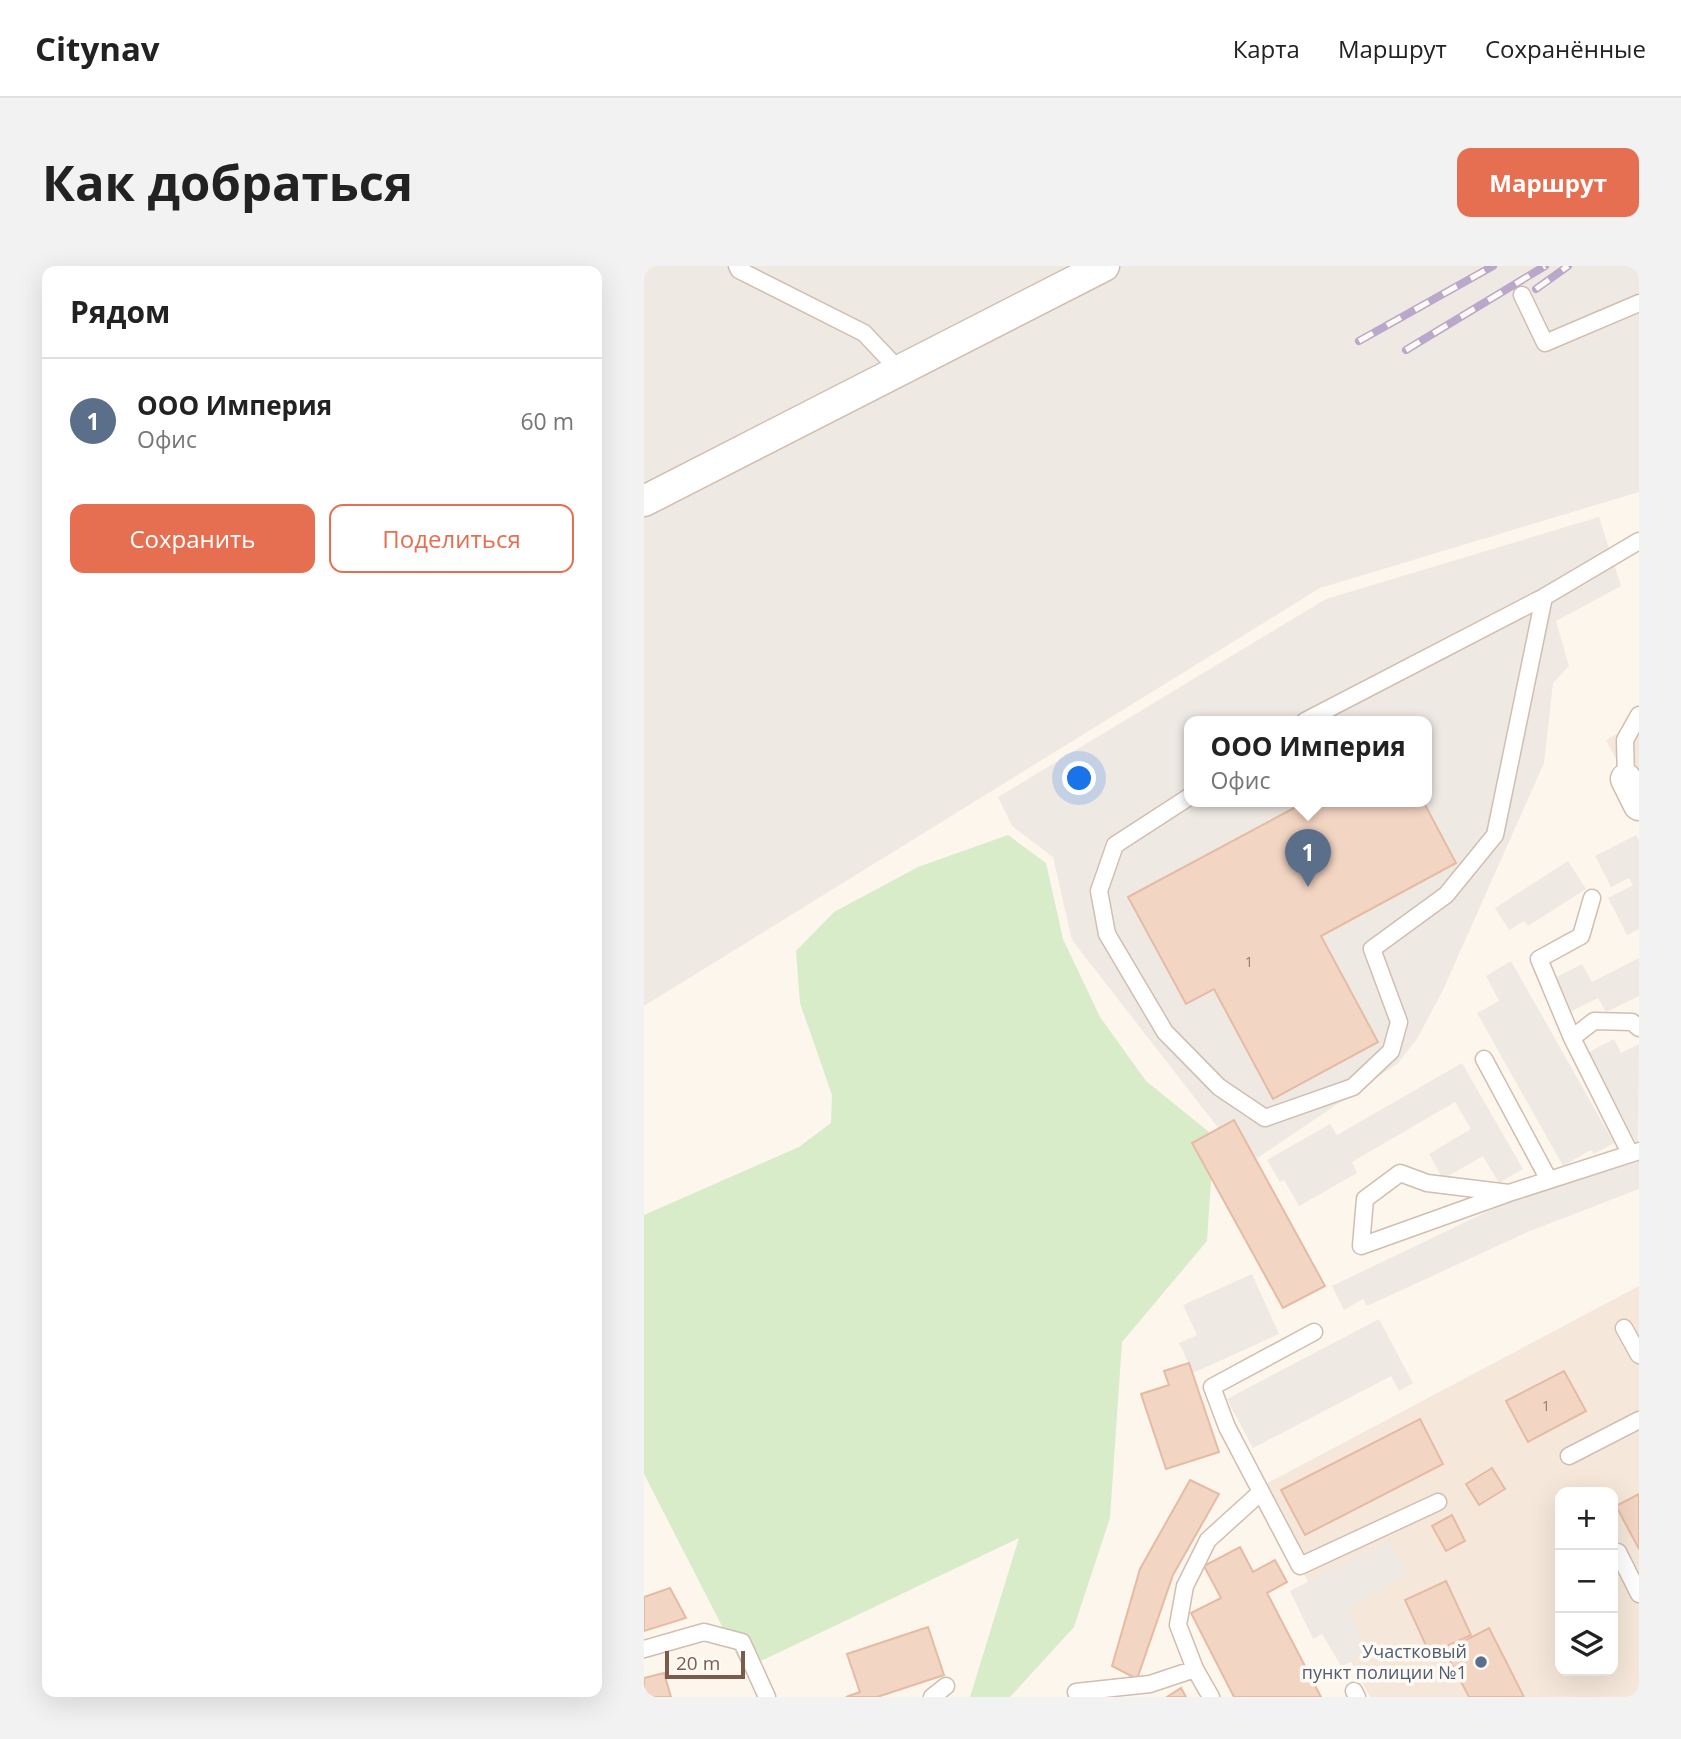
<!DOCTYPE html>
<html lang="ru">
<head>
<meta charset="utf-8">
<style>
	body { margin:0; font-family:"Open Sans",sans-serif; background:#f2f2f2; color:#222 }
	.controls { position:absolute; right:21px; bottom:21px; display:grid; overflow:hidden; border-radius:14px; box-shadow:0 7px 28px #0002 }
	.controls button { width:63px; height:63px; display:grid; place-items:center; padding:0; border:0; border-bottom:2px solid #e0e0e0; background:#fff; color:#222; font:35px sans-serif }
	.scale { position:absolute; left:21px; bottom:18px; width:80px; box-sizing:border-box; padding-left:7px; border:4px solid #7a5c4d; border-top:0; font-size:19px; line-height:24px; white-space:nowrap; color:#7a5c4d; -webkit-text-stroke:5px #fffaf3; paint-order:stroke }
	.you { position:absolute; left:436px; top:513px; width:24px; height:24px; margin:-18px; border:5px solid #fff; border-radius:50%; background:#1a73e8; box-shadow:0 0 0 10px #1a73e833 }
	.badge { display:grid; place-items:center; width:46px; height:46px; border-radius:50%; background:#e76f51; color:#fff; font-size:23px; font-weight:700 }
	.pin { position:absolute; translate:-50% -58px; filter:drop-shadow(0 2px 4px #0008) }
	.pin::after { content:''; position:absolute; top:37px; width:24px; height:21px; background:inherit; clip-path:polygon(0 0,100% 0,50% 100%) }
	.popup { position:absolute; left:540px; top:450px; width:248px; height:91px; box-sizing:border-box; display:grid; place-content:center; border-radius:14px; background:#fff; filter:drop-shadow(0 2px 5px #0005); font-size:23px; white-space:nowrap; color:#767676 }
	.popup b { font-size:26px; color:#222 }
	.popup::after { content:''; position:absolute; left:50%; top:100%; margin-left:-14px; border:14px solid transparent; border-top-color:#fff }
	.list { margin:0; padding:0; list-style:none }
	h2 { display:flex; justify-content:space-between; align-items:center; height:91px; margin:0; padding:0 28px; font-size:30px }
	h2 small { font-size:23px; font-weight:400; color:#767676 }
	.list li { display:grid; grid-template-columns:46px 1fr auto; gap:21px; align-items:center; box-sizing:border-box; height:126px; padding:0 28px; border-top:2px solid #e0e0e0 }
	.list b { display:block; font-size:26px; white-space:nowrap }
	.list p { margin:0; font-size:23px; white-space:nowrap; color:#767676 }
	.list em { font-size:23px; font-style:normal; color:#767676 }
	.actions { display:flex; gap:14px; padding:21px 28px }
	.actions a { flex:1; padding:16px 0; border:2px solid #e76f51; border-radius:14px; text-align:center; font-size:24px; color:#e76f51 }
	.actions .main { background:#e76f51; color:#fff }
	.icon { flex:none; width:38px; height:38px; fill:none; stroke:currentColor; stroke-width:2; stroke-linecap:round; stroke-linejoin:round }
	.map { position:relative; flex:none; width:995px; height:1431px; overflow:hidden; border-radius:14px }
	header { display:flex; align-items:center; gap:42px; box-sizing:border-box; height:98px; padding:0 35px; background:#fff; border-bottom:2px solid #e0e0e0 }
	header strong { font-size:33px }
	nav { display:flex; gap:38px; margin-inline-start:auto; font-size:24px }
	.intro { display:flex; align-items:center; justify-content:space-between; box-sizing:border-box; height:168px; padding:0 42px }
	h1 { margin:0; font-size:49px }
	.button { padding:18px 32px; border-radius:14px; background:#e76f51; color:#fff; font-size:24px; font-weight:700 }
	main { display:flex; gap:42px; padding:0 42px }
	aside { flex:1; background:#fff; border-radius:14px; box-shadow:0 7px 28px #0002 }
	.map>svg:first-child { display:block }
</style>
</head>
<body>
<header>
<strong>Citynav</strong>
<nav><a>Карта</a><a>Маршрут</a><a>Сохранённые</a></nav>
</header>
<div class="intro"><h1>Как добраться</h1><a class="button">Маршрут</a></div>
<main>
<aside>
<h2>Рядом<small></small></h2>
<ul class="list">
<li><span class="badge" style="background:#5c6f8a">1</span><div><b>ООО Империя</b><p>Офис</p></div><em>60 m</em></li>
</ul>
<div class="actions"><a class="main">Сохранить</a><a>Поделиться</a></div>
</aside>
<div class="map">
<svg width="995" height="1431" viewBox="0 0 995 1431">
	<rect width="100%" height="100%" fill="#fdf6ec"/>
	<path fill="#f5e8da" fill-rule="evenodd" d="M 995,456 L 995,538 L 962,474 Z
		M 995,1020 L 995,1431 L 726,1431 L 614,1222 ZM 916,1226 L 969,1226 L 969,1405 L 916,1405 Z"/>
	<path fill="#efe9e4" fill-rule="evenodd" d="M 0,0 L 995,0 L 995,226 L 676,322 L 0,740 Z
		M 955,251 L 977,320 L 912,355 L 925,400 L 909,417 L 900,497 L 799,724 L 773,773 L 753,798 L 603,899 L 428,674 L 409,591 L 368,560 L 354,531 L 682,333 ZM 545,455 L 783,455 L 783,535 L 545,535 Z
		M 992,569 L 995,575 L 995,663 L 983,669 L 964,632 L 989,619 L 985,612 L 967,621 L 951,590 Z
		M 924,595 L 942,623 L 884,660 L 880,655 L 865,664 L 851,642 Z
		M 995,692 L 995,730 L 962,746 L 954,732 L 926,746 L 909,713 L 938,698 L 948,716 Z
		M 867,695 L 970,877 L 950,888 L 947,884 L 919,900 L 833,747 L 855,735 L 842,710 Z
		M 970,773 L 977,787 L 995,778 L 994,880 L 945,786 Z
		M 818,797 L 879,903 L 855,917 L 839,890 L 799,913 L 785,888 L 827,863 L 811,836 L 708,896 L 713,907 L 655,940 L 640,914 L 636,916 L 623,894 L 686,858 L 693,869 Z
		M 995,892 L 995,923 L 886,965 L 723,1040 L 719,1033 L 700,1044 L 688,1020 L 861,937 Z
		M 608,1008 L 635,1068 L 549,1107 L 535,1077 L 553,1069 L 539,1039 Z
		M 735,1053 L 769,1117 L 755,1125 L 747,1110 L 609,1182 L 583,1133 Z
		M 745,1274 L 764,1308 L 704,1343 L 724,1389 L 697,1400 L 678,1368 L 669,1373 L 646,1325 Z"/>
	<path fill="#d8ecc9" d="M 364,569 L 402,597 L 419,673 L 456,751 L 502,815 L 570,870 L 563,975 L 478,1076 L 466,1252 L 430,1361 L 366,1431 L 326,1431 L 375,1272 L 100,1403 L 0,1208 L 0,949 L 155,881 L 187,857 L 188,829 L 156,737 L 152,685 L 190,646 L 274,601 Z"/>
	<path fill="#f3d5c3" stroke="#e6bba3" stroke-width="2" d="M 663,535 L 779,535 L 812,597 L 677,670 L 734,776 L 629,833 L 570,723 L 542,738 L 484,631 Z
		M 590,854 L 681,1020 L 639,1042 L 548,877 Z
		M 545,1097 L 575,1186 L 522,1203 L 497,1128 L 525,1119 L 520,1105 Z
		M 920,1105 L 942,1145 L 884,1176 L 862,1135 Z
		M 776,1153 L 799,1198 L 661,1269 L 637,1224 Z
		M 848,1202 L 861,1223 L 835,1239 L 822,1218 Z
		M 546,1214 L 575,1228 L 529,1309 L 493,1413 L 468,1400 L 496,1303 Z
		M 995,1228 L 995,1283 L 972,1240 Z
		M 808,1249 L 821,1275 L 802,1285 L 788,1260 Z
		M 596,1281 L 609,1306 L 631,1294 L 643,1316 L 623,1327 L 677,1431 L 590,1431 L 547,1347 L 577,1332 L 560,1300 Z
		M 802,1315 L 827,1369 L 786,1388 L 761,1334 Z
		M 26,1322 L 42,1352 L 0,1365 L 0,1331 Z
		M 284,1361 L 300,1409 L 233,1431 L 202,1431 L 216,1426 L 203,1388 Z
		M 845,1362 L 880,1431 L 825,1431 L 801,1385 Z
		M 20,1407 L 27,1431 L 0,1431 L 0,1412 Z
		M 537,1422 L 542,1431 L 523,1431 Z"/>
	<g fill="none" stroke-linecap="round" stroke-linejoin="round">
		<defs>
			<path id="service" d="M 93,0 L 95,4 L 220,67 L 255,104
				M 878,29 L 901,77 L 995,37
				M 661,455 L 900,331 L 995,275
				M 982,513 L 981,474 L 995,449
				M 545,531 L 471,579 L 455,625 L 463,668 L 521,766 L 575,821 L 621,852 L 709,821 L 747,785 L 755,756 L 728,683 L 802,629 L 851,569 L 900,331
				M 948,632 L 937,670 L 895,693 L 928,772 L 986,887
				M 928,772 L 950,755 L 988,756 L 995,762
				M 840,793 L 905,914
				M 865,927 L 783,917 L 756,907 L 721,933 L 717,980 L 865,927 L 995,885
				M 980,1062 L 995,1089
				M 670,1066 L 568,1121 L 583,1161 L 656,1300 L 794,1236
				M 925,1190 L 995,1154
				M 974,1286 L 995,1328
				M 0,1383 L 60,1366 L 98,1376 L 123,1431
				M 710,1425 L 713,1431
				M 432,1426 L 506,1418 L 551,1403
				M 288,1431 L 302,1420
				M 567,1431 L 551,1403 L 534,1359 L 541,1320 L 564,1274 L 617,1226"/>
			<path id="minor" d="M 0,235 L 460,0
				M 982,513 L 995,539"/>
		</defs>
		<use href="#service" stroke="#d1beb0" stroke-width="19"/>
		<use href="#minor" stroke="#d1beb0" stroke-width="33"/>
		<use href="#service" stroke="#fff" stroke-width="16"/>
		<use href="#minor" stroke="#fff" stroke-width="30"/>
		<defs>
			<path id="rail" d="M 892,23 L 924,0
				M 715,75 L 849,0
				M 762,84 L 901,0"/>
		</defs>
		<use href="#rail" stroke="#b9a8c9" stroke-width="8"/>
		<use href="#rail" stroke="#fffaf3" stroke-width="5" stroke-dasharray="16" stroke-linecap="butt"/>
	</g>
	<circle fill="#5c6f8a" stroke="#fffaf3" stroke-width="2.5" cx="837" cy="1396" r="7"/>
	<g text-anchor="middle" stroke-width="7" stroke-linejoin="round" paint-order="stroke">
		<g font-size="14" fill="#987a6a">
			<text x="605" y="701">1</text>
			<text x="902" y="1145">1</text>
		</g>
		<g font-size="18" fill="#4e5e75" stroke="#fffaf3" text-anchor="end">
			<text x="823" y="1392">Участковый<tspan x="823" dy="21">пункт полиции №1</tspan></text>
		</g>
	</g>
</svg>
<div class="controls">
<button>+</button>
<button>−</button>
<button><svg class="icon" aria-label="layers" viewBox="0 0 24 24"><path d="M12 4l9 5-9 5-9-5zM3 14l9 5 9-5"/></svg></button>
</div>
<div class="scale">20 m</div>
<div class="you"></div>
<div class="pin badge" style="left:664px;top:621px;background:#5c6f8a">1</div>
<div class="popup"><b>ООО Империя</b>Офис</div>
</div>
</main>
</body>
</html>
